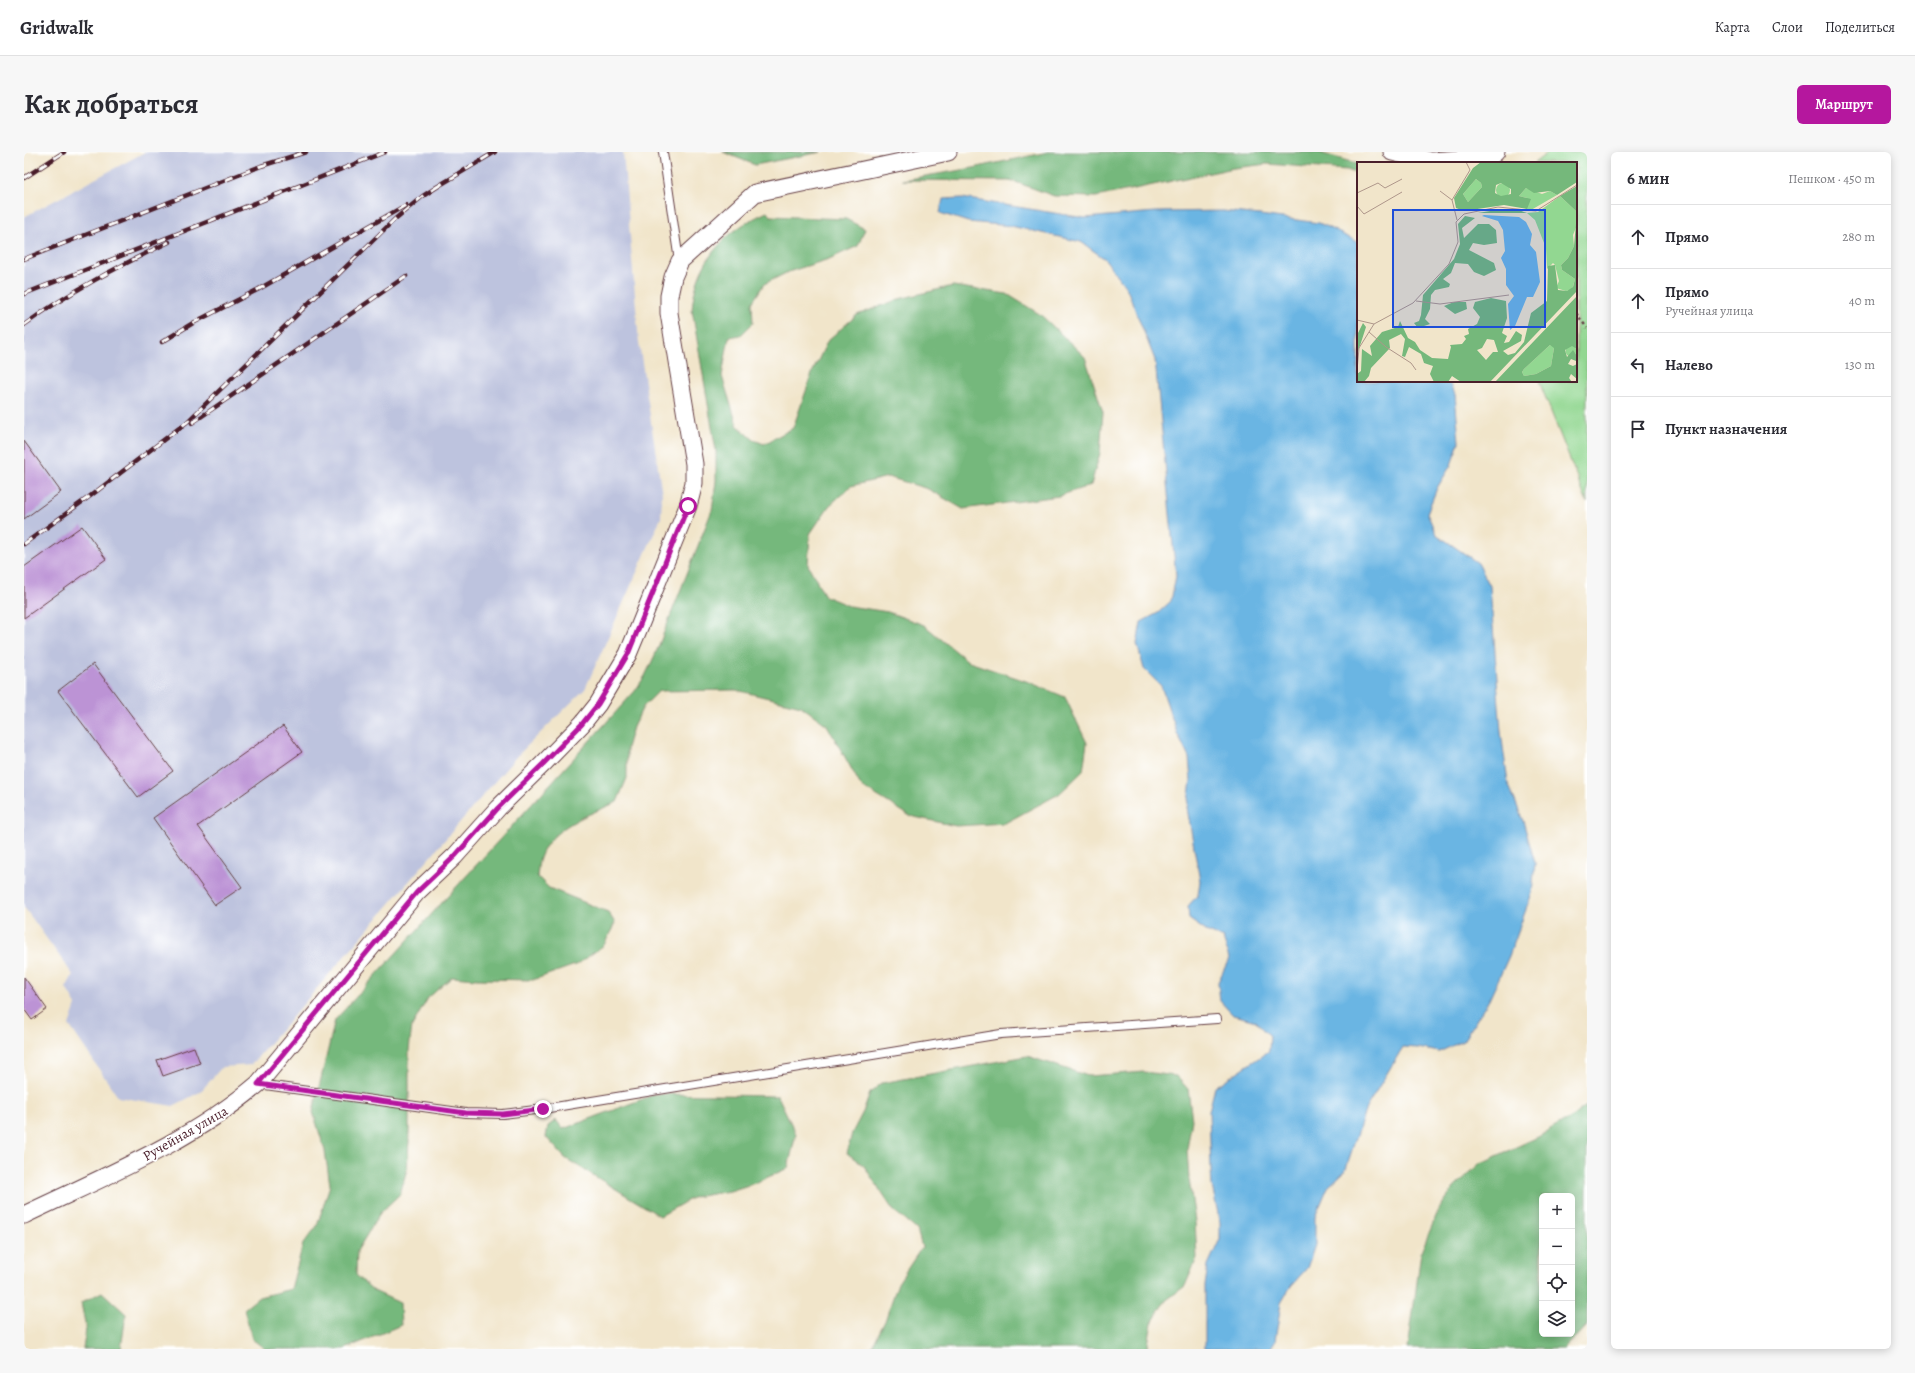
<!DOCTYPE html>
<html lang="ru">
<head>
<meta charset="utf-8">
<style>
	body { margin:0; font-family:Alegreya,serif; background:#f7f7f7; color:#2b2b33 }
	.controls { position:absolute; right:12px; bottom:12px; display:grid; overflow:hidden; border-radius:6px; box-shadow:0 2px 10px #0003 }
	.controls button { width:36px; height:36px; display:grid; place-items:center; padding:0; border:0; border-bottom:1px solid #e1e1e2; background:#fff; color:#2b2b33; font:20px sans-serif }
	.stop { position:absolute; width:12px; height:12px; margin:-9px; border:3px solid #b5179e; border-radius:50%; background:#fff }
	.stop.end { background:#b5179e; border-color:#fff; box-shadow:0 1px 4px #0008 }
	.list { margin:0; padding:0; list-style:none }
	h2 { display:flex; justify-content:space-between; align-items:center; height:52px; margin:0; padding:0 16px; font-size:17px }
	h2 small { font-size:13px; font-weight:400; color:#7c7c81 }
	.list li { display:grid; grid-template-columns:26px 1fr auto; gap:12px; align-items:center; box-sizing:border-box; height:64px; padding:0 16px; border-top:1px solid #e1e1e2 }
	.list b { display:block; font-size:15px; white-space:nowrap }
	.list p { margin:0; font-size:13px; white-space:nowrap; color:#7c7c81 }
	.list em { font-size:13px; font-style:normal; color:#7c7c81 }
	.icon { flex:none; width:22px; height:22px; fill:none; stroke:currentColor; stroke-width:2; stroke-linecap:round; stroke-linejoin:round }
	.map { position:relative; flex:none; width:1563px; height:1197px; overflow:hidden; border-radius:6px }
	header { display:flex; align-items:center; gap:24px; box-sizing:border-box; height:56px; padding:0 20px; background:#fff; border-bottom:1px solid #e1e1e2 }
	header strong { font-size:19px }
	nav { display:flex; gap:22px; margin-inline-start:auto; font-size:14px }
	.intro { display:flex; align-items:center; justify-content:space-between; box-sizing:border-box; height:96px; padding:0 24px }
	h1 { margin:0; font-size:28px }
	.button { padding:10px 18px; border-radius:6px; background:#b5179e; color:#fff; font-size:14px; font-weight:700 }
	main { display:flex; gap:24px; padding:0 24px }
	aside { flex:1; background:#fff; border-radius:6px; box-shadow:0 2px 10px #0003 }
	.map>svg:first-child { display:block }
</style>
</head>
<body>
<header>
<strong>Gridwalk</strong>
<nav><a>Карта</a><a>Слои</a><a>Поделиться</a></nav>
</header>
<div class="intro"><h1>Как добраться</h1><a class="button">Маршрут</a></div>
<main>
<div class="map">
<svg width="1563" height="1197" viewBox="0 0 1563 1197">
	<rect width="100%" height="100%" fill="#fff"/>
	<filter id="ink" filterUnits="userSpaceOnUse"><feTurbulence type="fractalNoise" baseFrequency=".025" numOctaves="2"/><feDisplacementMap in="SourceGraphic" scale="8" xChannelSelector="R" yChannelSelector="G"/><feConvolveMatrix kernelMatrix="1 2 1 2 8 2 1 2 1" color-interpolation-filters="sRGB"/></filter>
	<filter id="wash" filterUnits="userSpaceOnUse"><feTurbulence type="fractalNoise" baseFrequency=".012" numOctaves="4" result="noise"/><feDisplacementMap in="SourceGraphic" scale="16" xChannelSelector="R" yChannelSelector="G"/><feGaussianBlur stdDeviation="0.9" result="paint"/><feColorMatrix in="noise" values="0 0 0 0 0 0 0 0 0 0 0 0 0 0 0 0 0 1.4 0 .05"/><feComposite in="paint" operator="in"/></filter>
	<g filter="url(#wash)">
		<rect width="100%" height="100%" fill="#f1e5ca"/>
		<path fill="#bdc3de" d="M 121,0 L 599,0 L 615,191 L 638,342 L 637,366 L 561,537 L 492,605 L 227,913 L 198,915 L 176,940 L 149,954 L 94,945 L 45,873 L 52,853 L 42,836 L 49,823 L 0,755 L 0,65 Z"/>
		<path fill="#92d791" stroke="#6e7b5e" d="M 1525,0 L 1563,0 L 1563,351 L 1515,229 L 1552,229 L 1552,11 L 1510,11 Z"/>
		<path fill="#75b87b" stroke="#606c53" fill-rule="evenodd" d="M 699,0 L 797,0 L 731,13 Z
			M 1024,0 L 1293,0 L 1334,12 L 1334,22 L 1323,18 L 1243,12 L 1210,16 L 1072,45 L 1030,44 L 989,29 L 878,28 L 949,16 Z
			M 743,60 L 747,64 L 822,67 L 841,77 L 834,94 L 805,107 L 764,120 L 740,132 L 728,151 L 729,171 L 717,183 L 705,185 L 698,224 L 713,273 L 730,288 L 740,292 L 769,276 L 789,219 L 804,188 L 833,163 L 875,147 L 929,134 L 983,142 L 1017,163 L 1061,205 L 1079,260 L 1076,301 L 1067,333 L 1035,344 L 939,357 L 904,337 L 864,325 L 827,334 L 805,354 L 786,382 L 784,413 L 801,444 L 825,454 L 864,460 L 900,473 L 945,510 L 1002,529 L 1041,545 L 1063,591 L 1059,619 L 1035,642 L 981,671 L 932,674 L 886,664 L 837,634 L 803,573 L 777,554 L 712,538 L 635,539 L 619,555 L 609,575 L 603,596 L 603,626 L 593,650 C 565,663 527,674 516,706 C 514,711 514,718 513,724 L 525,736 L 584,760 L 591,771 L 580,793 L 554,812 L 509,828 L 453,827 L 428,825 L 404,846 L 388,874 L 385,898 L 385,990 L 383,1017 L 376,1042 L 356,1061 L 333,1099 L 332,1123 L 350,1139 L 376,1151 L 377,1173 L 321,1197 L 241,1197 L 228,1187 L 220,1157 L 235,1145 L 267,1137 L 279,1092 L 293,1074 L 306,1033 L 301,999 L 289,960 L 311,868 L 611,539 L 621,524 L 631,503 L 688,358 L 692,329 L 692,299 L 668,158 C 672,109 700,79 743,60 Z
			M 1003,904 L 1064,924 L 1120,920 L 1152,924 L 1164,937 L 1168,968 L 1163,997 L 1165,1027 L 1171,1069 L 1173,1106 L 1161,1134 L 1140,1150 L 1128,1171 L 1123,1197 L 847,1197 L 861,1169 L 874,1131 L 898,1095 L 893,1078 L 869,1058 L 840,1014 L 823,1001 L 828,981 L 840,958 L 846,941 L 858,931 Z
			M 632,942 L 754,944 L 772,982 L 764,1016 L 731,1031 L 706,1039 L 670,1045 L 636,1064 L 541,1006 L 522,985 L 524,974 L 532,968 L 539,977 Z
			M 1563,953 L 1563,1173 L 1540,1197 L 1384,1197 L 1397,1100 L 1415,1057 L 1430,1036 L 1455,1012 L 1514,985 L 1545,967 ZM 1518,1044 L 1548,1044 L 1548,1182 L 1518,1182 Z
			M 78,1140 L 102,1162 L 97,1197 L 59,1197 L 62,1176 L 57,1151 Z"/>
		<path fill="#6bb5e3" stroke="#5a6a87" d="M 938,46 L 1061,66 L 1131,60 L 1199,59 L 1236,63 L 1295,71 L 1334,90 L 1334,229 L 1424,229 L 1431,242 L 1435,290 L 1427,313 L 1413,336 L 1403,361 L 1412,382 L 1454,411 L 1466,434 L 1477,580 L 1484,631 L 1499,669 L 1511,711 L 1508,741 L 1485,804 L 1465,848 L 1439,889 L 1415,900 L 1394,896 L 1379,895 L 1342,956 L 1321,1019 L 1304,1035 L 1291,1065 L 1291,1093 L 1283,1116 L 1267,1134 L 1257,1151 L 1251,1189 L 1246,1197 L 1181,1197 L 1181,1134 L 1184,1113 L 1196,1087 L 1196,1071 L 1188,1034 L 1187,1018 L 1185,959 L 1191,935 L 1245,899 L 1246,884 L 1232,869 L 1209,863 L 1196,849 L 1194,830 L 1205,807 L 1199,786 L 1182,779 L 1165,767 L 1164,754 L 1174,743 L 1176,729 L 1163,656 L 1167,629 L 1165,606 L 1153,581 L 1137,534 L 1120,517 L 1113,492 L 1117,470 L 1134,461 L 1147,449 L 1152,424 L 1131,208 L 1103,137 L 1081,107 L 1057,90 L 987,74 L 944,70 L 916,61 L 919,47 Z"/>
		<g id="blocks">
			<path fill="#bc93d5" d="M 0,289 L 37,340 L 0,367 Z
				M 58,374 L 82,407 L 0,466 L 0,415 Z
				M 69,512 L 149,619 L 114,645 L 34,539 Z
				M 259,574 L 278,600 L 174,674 L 218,735 L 191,753 L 129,666 Z
				M 0,825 L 23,857 L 8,868 L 0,857 Z
				M 170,895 L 176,911 L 139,924 L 133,908 Z"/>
		</g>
	</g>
	<g filter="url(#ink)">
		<use href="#blocks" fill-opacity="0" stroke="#633d43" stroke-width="1"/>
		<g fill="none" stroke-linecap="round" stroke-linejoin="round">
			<defs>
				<path id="lane" d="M 639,0 L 655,109
					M 234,932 L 442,961 L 479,962 L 519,957 L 977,882 L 1193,867"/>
				<path id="street" d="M 1368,0 L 1407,9 L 1466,5 L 1472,0
					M 0,1063 C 81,1024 166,990 234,932 L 393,740 L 431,704 L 474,656 L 519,612 L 558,572 L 574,552 L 604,502 L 614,478 L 664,354 L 670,331 L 670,312 L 645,161 L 645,144 L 649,125 L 656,109 L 731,41 L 924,0"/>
			</defs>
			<use href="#lane" stroke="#633d43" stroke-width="10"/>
			<use href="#street" stroke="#633d43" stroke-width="19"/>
			<path stroke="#633d43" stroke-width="2.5" stroke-dasharray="3 3" stroke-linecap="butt" d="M 1552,161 L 1563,176"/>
			<use href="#lane" stroke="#fff" stroke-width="8"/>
			<use href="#street" stroke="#fff" stroke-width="17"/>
			<defs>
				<path id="rail" d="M 0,26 L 40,0
					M 411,36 L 471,0
					M 0,107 L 237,14 L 282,0
					M 0,142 L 361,0
					M 0,173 C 47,139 93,115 145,90
					M 138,190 L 169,171 L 235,137 L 382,53
					M 168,271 L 382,124
					M 0,392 L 65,345 L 163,270 L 371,67 L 399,44 L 416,33"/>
			</defs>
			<use href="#rail" stroke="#4a1f2b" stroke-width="4.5"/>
			<use href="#rail" stroke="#fff" stroke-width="3" stroke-dasharray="9" stroke-linecap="butt"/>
		</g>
	</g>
	<g fill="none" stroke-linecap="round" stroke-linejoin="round" filter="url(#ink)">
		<path stroke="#b5179e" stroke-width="5" d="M 519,957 L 479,962 L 442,961 L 234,932 L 393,740 L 431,704 L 474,656 L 519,612 L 558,572 L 574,552 L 604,502 L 664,354"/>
	</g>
	<g text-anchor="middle" stroke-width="3.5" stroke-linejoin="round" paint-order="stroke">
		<g font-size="14" fill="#4a1f2b" stroke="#fff">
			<text transform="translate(161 981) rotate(-30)" y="5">Ручейная улица</text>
		</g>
	</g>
	<g transform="translate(1333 10)">
		<rect width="220" height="220" fill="#f1e5ca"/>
		<path d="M 119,17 L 124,21 L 125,25 L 111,40 L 106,32 ZM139 28a7 7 0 1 1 14 0a7 7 0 1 1-14 0ZM 169,26 L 185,32 L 193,29 L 200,33 L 174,48 L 170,47 L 170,36 L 162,34 ZM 203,34 L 220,50 L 220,63 L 216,73 L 217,84 L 211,96 L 204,103 L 205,108 L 218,117 L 215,128 L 209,129 L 199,126 L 202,119 L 198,103 L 196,101 L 190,107 L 189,86 L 178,58 L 170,51 L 181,50 ZM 193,183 L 197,184 L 197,186 L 194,204 L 179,212 L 167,214 L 165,210 L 167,207 ZM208.5 189a5.5 5.5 0 1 1 11 0a5.5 5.5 0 1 1-11 0Z" fill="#92d791"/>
		<path d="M 124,0 L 220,0 L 220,20 L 200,33 L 193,29 L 177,31 L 169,26 L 162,34 L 174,37 L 170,47 L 147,43 L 107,49 L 99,46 L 97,36 L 116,6 ZM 119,17 L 124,21 L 125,25 L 111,40 L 106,32 ZM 144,21 L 154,27 L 154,32 L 144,34 L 138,31 L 139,23 ZM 220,24 L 220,129 L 133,220 L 104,220 L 95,214 L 91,220 L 77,220 L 73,212 L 76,204 L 67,201 L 64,192 L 52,185 L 48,195 L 45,194 L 48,177 L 44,172 L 32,178 L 33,186 L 14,206 L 12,214 L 7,220 L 0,220 L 0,212 L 4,209 L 5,187 L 15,194 L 13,184 L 25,170 L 41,165 L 43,159 L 51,176 L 58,180 L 63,188 L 75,196 L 91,197 L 94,185 L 93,183 L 105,182 L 109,177 L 107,174 L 112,172 L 111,167 L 120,162 L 123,155 L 116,146 L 118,140 L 134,136 L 149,139 L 150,156 L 145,171 L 150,174 L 147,181 L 152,180 L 159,169 L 165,173 L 164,179 L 146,189 L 151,193 L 158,191 L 167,180 L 174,151 L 190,139 L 191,104 L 198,103 L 201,128 L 210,129 L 216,125 L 218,117 L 205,108 L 204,103 L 211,96 L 217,84 L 220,50 L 203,34 ZM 130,177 L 137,178 L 141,190 L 136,190 L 129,198 L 120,188 L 125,186 ZM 145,47 L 159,47 L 170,51 L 121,51 ZM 108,54 L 118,56 L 105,66 L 107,76 L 121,62 L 132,62 L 139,68 L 140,81 L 127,83 L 116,81 L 112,88 L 137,101 L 139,108 L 127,114 L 117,110 L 111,102 L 98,101 L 94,111 L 86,117 L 93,122 L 92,125 L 78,128 L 74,133 L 73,147 L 68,157 L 73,162 L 61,166 L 57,161 L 62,159 L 64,153 L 66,133 L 97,97 L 103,82 L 101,62 ZM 220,134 L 220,187 L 215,184 L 208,188 L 210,195 L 216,188 L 220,194 L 219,199 L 214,197 L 211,202 L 216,204 L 220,202 L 220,217 L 214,212 L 212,216 L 215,220 L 138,220 ZM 193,183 L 197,186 L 194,204 L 179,212 L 167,214 L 165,210 L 167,207 ZM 97,140 L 109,140 L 110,147 L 98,152 L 87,144 ZM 6,161 L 9,165 L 0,193 L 0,173 Z" fill="#75b87b" fill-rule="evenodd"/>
		<path d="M 127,53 L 162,55 L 169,60 L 175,72 L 173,83 L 179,90 L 183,120 L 176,135 L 170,135 L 158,164 L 153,168 L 151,142 L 157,134 L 149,123 L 149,107 L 144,96 L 148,89 L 146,68 L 141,59 L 125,54 Z" fill="#6bb5e3"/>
		<path fill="none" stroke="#ae968a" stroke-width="1" d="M 83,29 L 95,38M 0,31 L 21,21 L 28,26 L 45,17M 0,44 L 7,52 L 45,30M 100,58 L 95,38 L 113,8 L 109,0M 59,139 L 83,142 L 152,133M 0,158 L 17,162M 12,170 L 29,185 L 54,201 L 59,208M 0,209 L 2,186 L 17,162 L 56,141 L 92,102 L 101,80 L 99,60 L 107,52 L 141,45 L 179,49 L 220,23"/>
		<path fill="#1d4ed8" fill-opacity="0.15" stroke="#1d4ed8" stroke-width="2" d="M 36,48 L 188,48 L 188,165 L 36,165 Z"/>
		<rect width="220" height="220" fill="none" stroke="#4a1f2b" stroke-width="2"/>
	</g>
</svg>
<div class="controls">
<button>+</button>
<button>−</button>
<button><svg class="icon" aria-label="locate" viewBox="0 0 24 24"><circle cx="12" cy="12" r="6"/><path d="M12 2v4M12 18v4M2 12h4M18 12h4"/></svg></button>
<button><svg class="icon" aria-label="layers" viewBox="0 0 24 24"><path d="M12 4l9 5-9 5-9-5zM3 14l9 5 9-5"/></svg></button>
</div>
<div class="stop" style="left:664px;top:354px"></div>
<div class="stop end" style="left:519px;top:957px"></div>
</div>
<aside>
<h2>6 мин<small>Пешком · 450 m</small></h2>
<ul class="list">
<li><svg class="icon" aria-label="ahead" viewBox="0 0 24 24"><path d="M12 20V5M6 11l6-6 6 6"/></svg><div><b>Прямо</b></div><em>280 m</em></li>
<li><svg class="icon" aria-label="ahead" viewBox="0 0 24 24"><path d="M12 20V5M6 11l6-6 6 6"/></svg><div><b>Прямо</b><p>Ручейная улица</p></div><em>40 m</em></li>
<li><svg class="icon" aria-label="left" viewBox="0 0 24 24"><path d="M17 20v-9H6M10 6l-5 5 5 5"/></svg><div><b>Налево</b></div><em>130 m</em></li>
<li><svg class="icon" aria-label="arrive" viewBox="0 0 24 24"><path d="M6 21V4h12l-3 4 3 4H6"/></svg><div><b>Пункт назначения</b></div></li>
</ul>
</aside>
</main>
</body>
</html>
